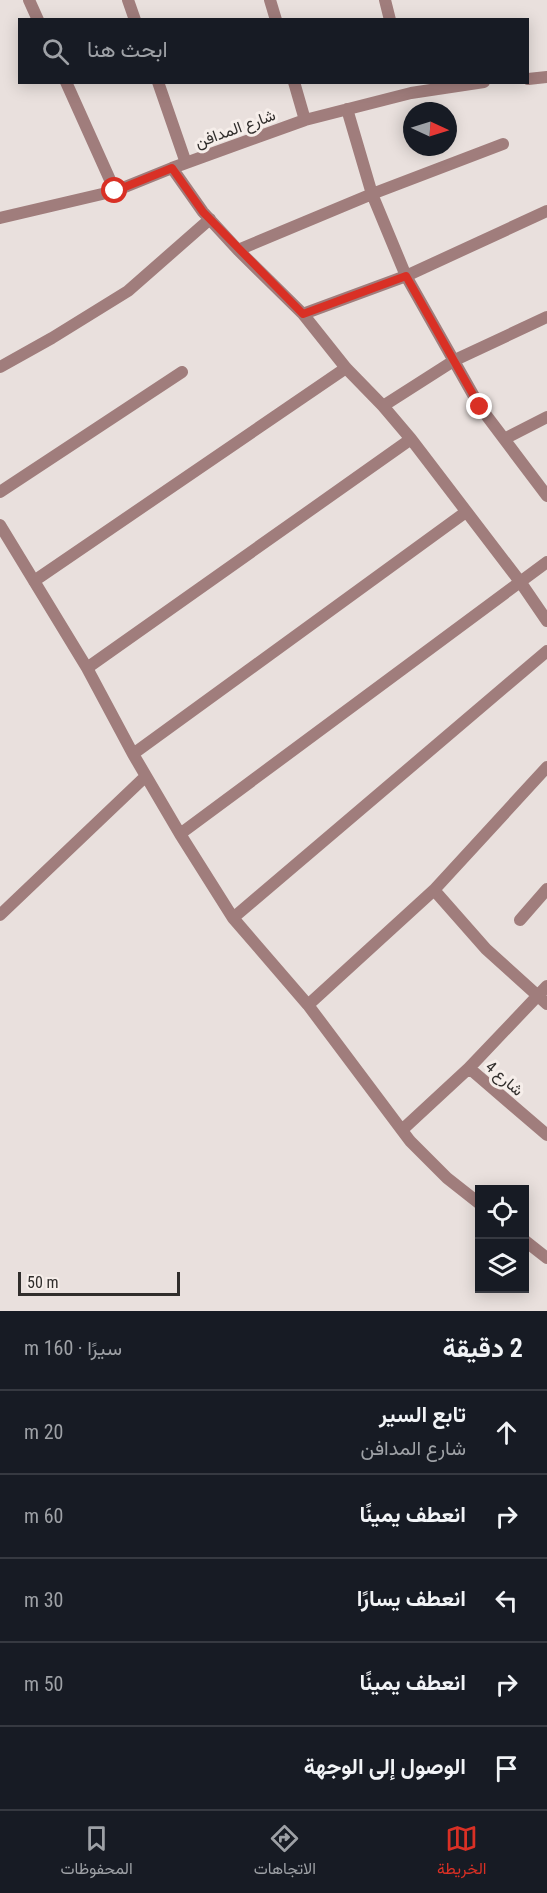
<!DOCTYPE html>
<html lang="ar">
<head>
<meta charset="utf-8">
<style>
	body { margin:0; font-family:"Roboto Condensed",Vazirmatn,sans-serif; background:#20242c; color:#f1f3f6; direction:rtl }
	.controls { position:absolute; right:18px; bottom:18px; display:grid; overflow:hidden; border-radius:0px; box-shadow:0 3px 15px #0003 }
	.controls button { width:54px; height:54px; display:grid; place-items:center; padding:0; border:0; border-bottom:2px solid #363941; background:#171b24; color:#f1f3f6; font:30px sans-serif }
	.compass { position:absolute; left:403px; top:102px; width:54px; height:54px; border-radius:50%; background:#171b24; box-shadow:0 3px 15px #0003; rotate:94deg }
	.scale { position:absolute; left:18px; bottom:15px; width:162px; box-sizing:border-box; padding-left:6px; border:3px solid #302d2b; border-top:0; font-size:16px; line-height:21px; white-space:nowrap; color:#302d2b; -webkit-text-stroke:4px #f6eeea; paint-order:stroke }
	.stop { position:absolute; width:18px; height:18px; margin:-14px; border:4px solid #d93025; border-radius:50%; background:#fff }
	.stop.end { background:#d93025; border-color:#fff; box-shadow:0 2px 6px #0008 }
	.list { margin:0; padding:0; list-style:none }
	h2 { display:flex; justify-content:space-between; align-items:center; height:78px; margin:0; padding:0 24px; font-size:26px }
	h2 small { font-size:20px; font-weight:400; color:#9ea1a6 }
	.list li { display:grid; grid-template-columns:39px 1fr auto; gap:18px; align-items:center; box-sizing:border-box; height:84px; padding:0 24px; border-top:2px solid #363941 }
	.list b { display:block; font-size:22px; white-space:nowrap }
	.list p { margin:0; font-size:20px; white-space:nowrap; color:#9ea1a6 }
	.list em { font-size:20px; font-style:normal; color:#9ea1a6 }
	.icon { flex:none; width:33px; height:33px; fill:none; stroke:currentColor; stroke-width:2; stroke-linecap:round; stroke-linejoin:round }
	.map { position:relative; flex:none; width:547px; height:1311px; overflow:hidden; direction:ltr }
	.search { position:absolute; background:#171b24; box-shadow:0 3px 15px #0003; left:18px; right:18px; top:18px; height:66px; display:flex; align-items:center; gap:15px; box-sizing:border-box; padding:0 21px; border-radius:0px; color:#9ea1a6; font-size:22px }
	.sheet { height:498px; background:#171b24 }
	nav { display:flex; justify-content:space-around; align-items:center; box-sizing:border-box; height:84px; border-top:2px solid #363941; background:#171b24; font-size:16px; color:#9ea1a6 }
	nav a { display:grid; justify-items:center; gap:3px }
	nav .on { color:#d93025 }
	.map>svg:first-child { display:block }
</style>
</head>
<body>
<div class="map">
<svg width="547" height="1311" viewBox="0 0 547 1311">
	<rect width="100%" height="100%" fill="#e9e0dd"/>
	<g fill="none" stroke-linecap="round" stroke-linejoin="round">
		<path stroke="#a07d7c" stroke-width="12" d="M 29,0 L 38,20
			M 128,0 L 135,20
			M 270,0 L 276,20
			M 385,0 L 390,20
			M 528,79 L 547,77
			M 66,82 L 115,191
			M 158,82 L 186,163
			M 294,82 L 305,120
			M 347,109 L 372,194 L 406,276 L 480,407 L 547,496
			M 172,168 L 203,212 L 238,250 L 303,314 L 346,368 L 383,406 L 411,439 L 521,583 L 547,621
			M 0,218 L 115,191 L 172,168 L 305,120 L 411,93 L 484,82
			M 238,250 L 372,194 L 503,144
			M 303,314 L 406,276 L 547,211
			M 0,367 L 52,338 L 128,291 L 210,219
			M 383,406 L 455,360 L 547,317
			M 504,439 L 547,417
			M 0,492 L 182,372
			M 0,525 L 87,668 L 133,754 L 180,834 L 233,918 L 308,1005 L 410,1141 L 447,1178 L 480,1204
			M 34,581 L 346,368
			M 87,668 L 411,439
			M 133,754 L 466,512
			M 180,834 L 547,562
			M 434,890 L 486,949 L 547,1004
			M 0,915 L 146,776
			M 233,918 L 547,651
			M 520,920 L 547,889
			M 308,1005 L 434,890 L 547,767
			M 469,1068 L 547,1135
			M 402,1130 L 469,1068 L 547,986
			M 524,1240 L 547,1258"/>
	</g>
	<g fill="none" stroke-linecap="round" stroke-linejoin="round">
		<path stroke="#d93025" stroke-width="8" d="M 115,191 L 172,168 L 203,212 L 303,314 L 406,276 L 480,407"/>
	</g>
	<g text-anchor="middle" stroke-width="6" stroke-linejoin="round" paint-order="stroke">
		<g font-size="16" fill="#302d2b" stroke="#f6eeea">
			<text transform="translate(235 128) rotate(-20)" y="6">شارع المدافن</text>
			<text transform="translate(505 1078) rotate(41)" y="6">شارع 4</text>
		</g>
	</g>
</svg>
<div class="controls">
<button><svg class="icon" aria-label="locate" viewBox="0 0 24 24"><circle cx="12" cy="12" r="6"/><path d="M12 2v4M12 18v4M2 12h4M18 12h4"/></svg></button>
<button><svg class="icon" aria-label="layers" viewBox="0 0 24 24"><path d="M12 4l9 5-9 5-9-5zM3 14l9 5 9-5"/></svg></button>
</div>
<svg class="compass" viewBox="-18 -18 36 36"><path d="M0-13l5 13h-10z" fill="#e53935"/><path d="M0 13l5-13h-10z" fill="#9ea1a6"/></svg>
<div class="scale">50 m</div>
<div class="stop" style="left:115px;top:191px"></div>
<div class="stop end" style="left:480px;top:407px"></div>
<div class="search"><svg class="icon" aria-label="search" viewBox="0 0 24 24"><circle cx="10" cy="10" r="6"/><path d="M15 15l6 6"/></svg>ابحث هنا</div>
</div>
<section class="sheet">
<h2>2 دقيقة<small>سيرًا · 160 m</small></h2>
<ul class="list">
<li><svg class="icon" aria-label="ahead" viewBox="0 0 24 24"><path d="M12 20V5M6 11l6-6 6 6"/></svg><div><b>تابع السير</b><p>شارع المدافن</p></div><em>20 m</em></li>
<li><svg class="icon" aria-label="right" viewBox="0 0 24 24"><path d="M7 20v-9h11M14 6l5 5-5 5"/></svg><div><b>انعطف يمينًا</b></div><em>60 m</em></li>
<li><svg class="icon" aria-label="left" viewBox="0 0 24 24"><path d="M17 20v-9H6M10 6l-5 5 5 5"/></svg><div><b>انعطف يسارًا</b></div><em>30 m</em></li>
<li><svg class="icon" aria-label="right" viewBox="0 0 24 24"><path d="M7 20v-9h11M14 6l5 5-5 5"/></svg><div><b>انعطف يمينًا</b></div><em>50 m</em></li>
<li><svg class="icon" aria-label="arrive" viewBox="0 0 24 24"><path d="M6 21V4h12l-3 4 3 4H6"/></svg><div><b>الوصول إلى الوجهة</b></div></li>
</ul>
</section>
<nav>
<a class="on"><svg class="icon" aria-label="map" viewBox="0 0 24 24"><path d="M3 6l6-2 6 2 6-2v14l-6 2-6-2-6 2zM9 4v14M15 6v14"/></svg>الخريطة</a>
<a><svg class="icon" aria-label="directions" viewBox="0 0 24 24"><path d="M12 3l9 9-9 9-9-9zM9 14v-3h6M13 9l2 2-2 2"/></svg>الاتجاهات</a>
<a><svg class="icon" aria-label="saved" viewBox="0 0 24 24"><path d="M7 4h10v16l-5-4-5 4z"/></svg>المحفوظات</a>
</nav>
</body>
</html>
